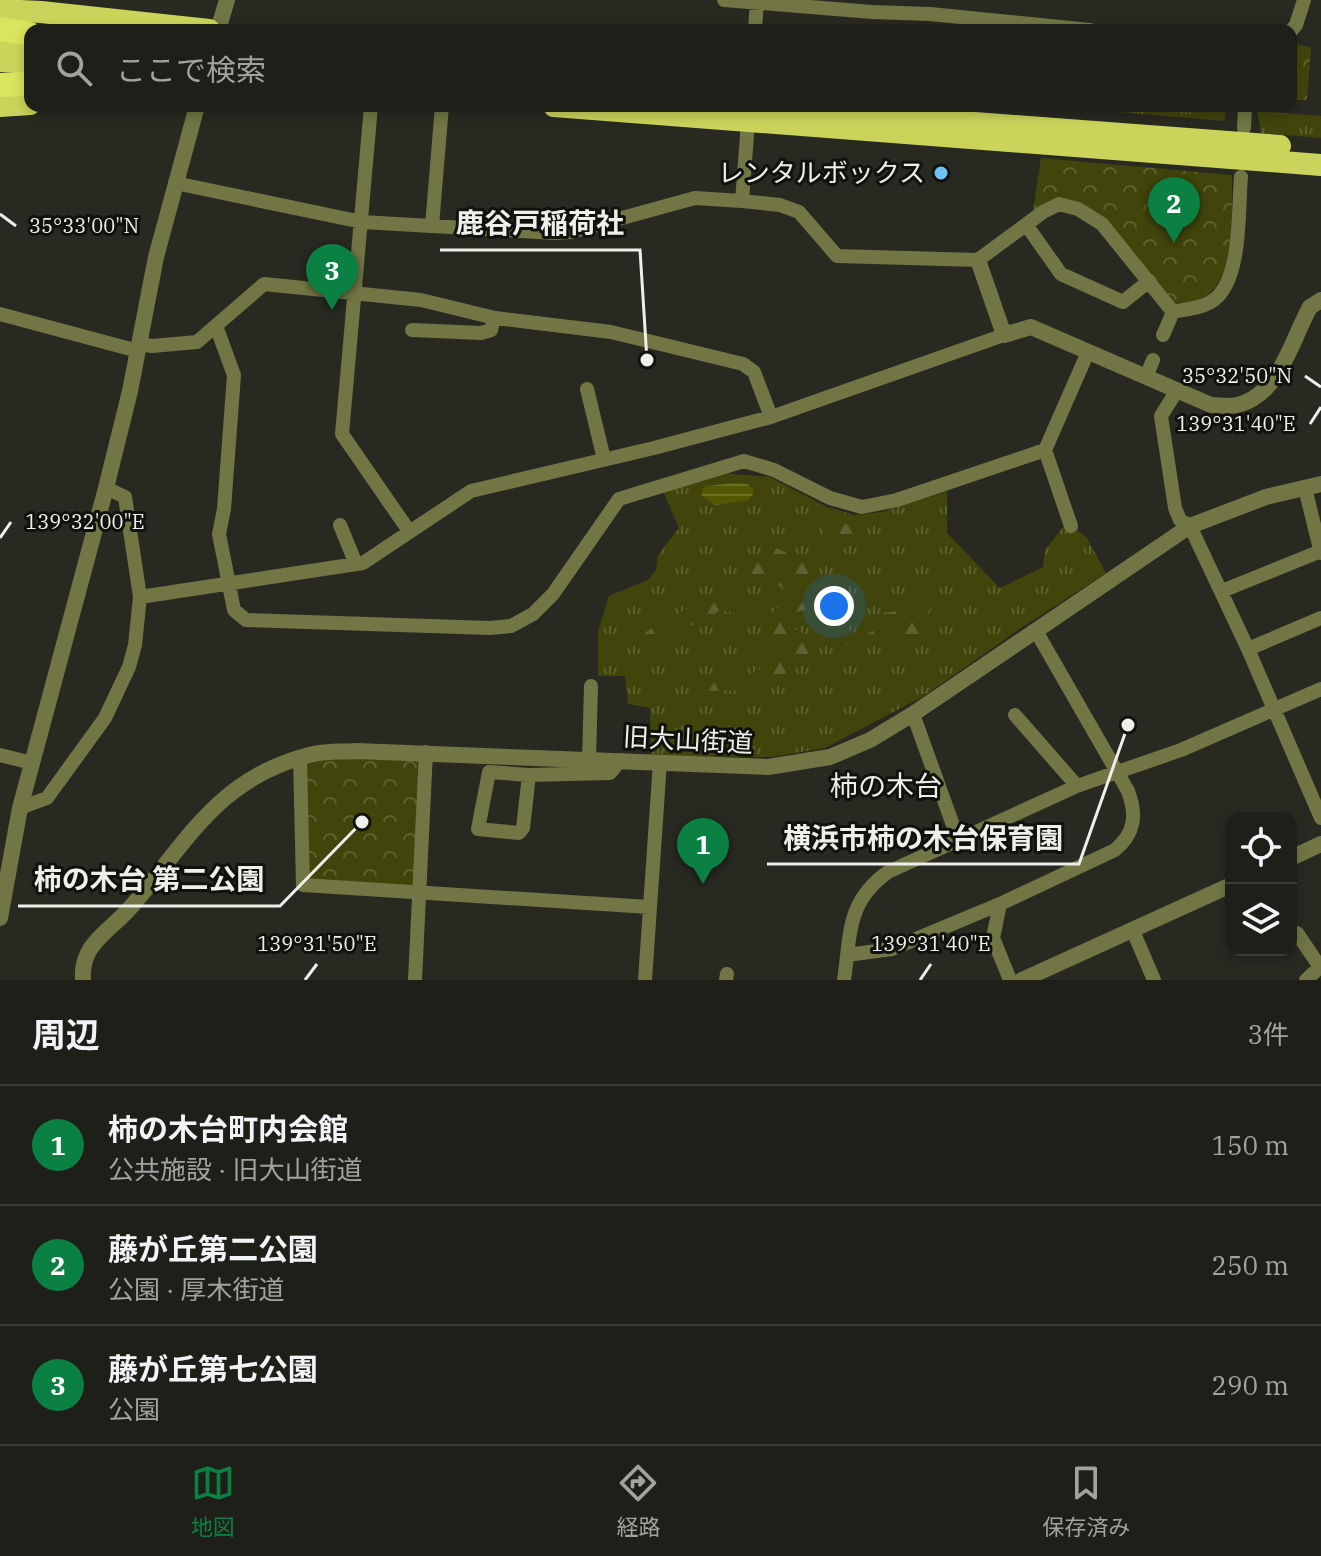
<!DOCTYPE html>
<html lang="ja">
<head>
<meta charset="utf-8">
<style>
	body { margin:0; font-family:"IBM Plex Serif","Noto Sans JP",serif; background:#262722; color:#f1f3f6 }
	.controls { position:absolute; right:24px; bottom:24px; display:grid; overflow:hidden; border-radius:16px; box-shadow:0 4px 12px #0003 }
	.controls button { width:72px; height:72px; display:grid; place-items:center; padding:0; border:0; border-bottom:2px solid #3c3d38; background:#1e1f19; color:#f1f3f6; font:40px sans-serif }
	.you { position:absolute; left:834px; top:606px; width:28px; height:28px; margin:-20px; border:6px solid #fff; border-radius:50%; background:#1a73e8; box-shadow:0 0 0 12px #1a73e833 }
	.badge { display:grid; place-items:center; width:52px; height:52px; border-radius:50%; background:#0b8043; color:#fff; font-size:26px; font-weight:700 }
	.pin { position:absolute; translate:-50% -66px; filter:drop-shadow(0 2px 4px #0008) }
	.pin::after { content:''; position:absolute; top:42px; width:28px; height:24px; background:inherit; clip-path:polygon(0 0,100% 0,50% 100%) }
	.list { margin:0; padding:0; list-style:none }
	h2 { display:flex; justify-content:space-between; align-items:center; height:104px; margin:0; padding:0 32px; font-size:34px }
	h2 small { font-size:26px; font-weight:400; color:#a1a2a2 }
	.list li { display:grid; grid-template-columns:52px 1fr auto; gap:24px; align-items:center; box-sizing:border-box; height:120px; padding:0 32px; border-top:2px solid #3c3d38 }
	.list b { display:block; font-size:30px; white-space:nowrap }
	.list p { margin:0; font-size:26px; white-space:nowrap; color:#a1a2a2 }
	.list em { font-size:26px; font-style:normal; color:#a1a2a2 }
	.icon { flex:none; width:44px; height:44px; fill:none; stroke:currentColor; stroke-width:2; stroke-linecap:round; stroke-linejoin:round }
	.map { position:relative; flex:none; width:1321px; height:980px; overflow:hidden }
	.search { position:absolute; background:#1e1f19; box-shadow:0 4px 12px #0003; left:24px; right:24px; top:24px; height:88px; display:flex; align-items:center; gap:20px; box-sizing:border-box; padding:0 28px; border-radius:16px; color:#a1a2a2; font-size:30px }
	.sheet { height:464px; background:#1e1f19 }
	nav { display:flex; justify-content:space-around; align-items:center; box-sizing:border-box; height:112px; border-top:2px solid #3c3d38; background:#1e1f19; font-size:22px; color:#a1a2a2 }
	nav a { display:grid; justify-items:center; gap:4px }
	nav .on { color:#0b8043 }
	.map>svg:first-child { display:block }
</style>
</head>
<body>
<div class="map">
<svg width="1321" height="980" viewBox="0 0 1321 980">
	<defs>
		<pattern id="grass-tufts" width="24" height="20" patternUnits="userSpaceOnUse" patternTransform="scale(2)"><rect width="24" height="20" fill="#41450b"/><path d="M3 7l-1-3M5 7V3M7 7l1-3M15 17l-1-3M17 17v-4M19 17l1-3" fill="none" stroke="#5d602f"/></pattern>
		<pattern id="forest-firs" width="22" height="20" patternUnits="userSpaceOnUse" patternTransform="scale(2)"><rect width="22" height="20" fill="#41450b"/><path d="M5 1l3.5 6h-7zM16 11l3.5 6h-7z" fill="#5d602f"/></pattern>
		<pattern id="park-crowns" width="20" height="18" patternUnits="userSpaceOnUse" patternTransform="scale(2)"><rect width="20" height="18" fill="#41450b"/><path d="M2 6a3 3 0 1 1 6 0M12 15a3 3 0 1 1 6 0" fill="none" stroke="#5d602f"/></pattern>
		<pattern id="water-rules" width="6" height="5" patternUnits="userSpaceOnUse" patternTransform="scale(2)"><rect width="6" height="5" fill="#535800"/><path d="M0 2.5h6" fill="none" stroke="#6c7025"/></pattern>
	</defs>
	<rect width="100%" height="100%" fill="#282921"/>
	<path fill="url(#grass-tufts)" d="M 1095,106 L 1226,106 L 1225,121 L 1094,110 Z
		M 1257,111 L 1321,116 L 1321,138 L 1261,133 Z
		M 721,473 L 770,477 L 827,507 L 854,515 L 882,512 L 947,491 L 947,533 L 1000,588 L 1043,567 L 1045,550 L 1067,522 L 1087,538 L 1106,573 L 1018,630 L 924,696 L 825,748 L 772,757 L 651,756 L 650,708 L 628,704 L 625,676 L 598,676 L 598,631 L 609,596 L 648,580 L 656,570 L 658,555 L 679,528 L 663,491 Z"/>
	<path fill="url(#forest-firs)" d="M 830,520 L 849,525 L 861,536 L 847,548 L 832,550 L 822,530 Z
		M 770,545 L 812,565 L 825,582 L 813,593 L 808,609 L 786,615 L 795,629 L 818,641 L 809,659 L 772,682 L 763,677 L 752,690 L 709,691 L 713,679 L 750,674 L 771,663 L 764,620 L 792,595 L 775,583 L 751,575 L 748,566 Z
		M 719,595 L 743,609 L 741,615 L 720,610 L 699,624 L 665,629 L 658,646 L 637,649 L 646,632 L 665,619 Z
		M 919,603 L 932,609 L 925,618 L 932,629 L 920,642 L 896,651 L 900,638 L 885,632 L 858,648 L 838,641 L 838,624 L 863,636 L 879,628 L 882,613 L 899,611 L 911,617 Z"/>
	<path fill="url(#park-crowns)" d="M 1291,42 L 1311,48 L 1307,100 L 1291,100 Z
		M 1041,158 L 1232,175 C 1230,229 1245,297 1174,307 L 1102,224 L 1059,205 L 1031,223 Z
		M 426,752 L 418,892 L 303,885 L 300,759 Z"/>
	<path fill="url(#water-rules)" d="M 734,483 L 747,484 L 753,489 L 753,494 L 749,500 L 715,505 L 701,495 L 704,487 L 708,486 Z"/>
	<g fill="none" stroke-linecap="round" stroke-linejoin="round">
		<path stroke="#717644" stroke-width="14" d="M 724,0 L 872,12 L 930,14 L 1090,30
			M 755,30 L 757,0
			M 1291,31 L 1296,25 L 1304,0
			M 371,106 L 342,434 L 409,531
			M 1244,128 L 1245,106
			M 175,183 L 362,222 L 555,233 L 571,232 L 695,198 L 742,201 L 780,205 L 799,212 L 837,256 L 978,260 L 1043,212 L 1059,204 L 1078,209 L 1102,224 L 1173,312 C 1187,309 1204,308 1215,299 C 1242,277 1238,210 1241,177
			M 742,201 L 748,122
			M 432,226 L 442,106
			M 1027,226 L 1061,274 L 1123,302 L 1149,281
			M 0,314 L 138,351
			M 216,326 L 234,375 L 224,509 L 219,534 L 234,610 L 246,620 L 490,628 L 511,626 L 533,614 L 553,594 L 619,499 L 744,461 L 774,470 L 830,498 L 862,507 L 897,500 L 1045,450
			M 412,330 L 481,333 L 491,330 L 494,318
			M 1163,335 L 1173,312
			M 140,344 L 152,346 L 197,342 L 264,284 L 421,300 L 495,318 L 611,332 L 743,364 L 754,372 L 771,417
			M 1146,377 L 1153,360
			M 587,389 L 604,459
			M 1176,392 L 1161,416 L 1175,508 L 1180,520 L 1190,526 L 1248,649 L 1321,818
			M 1305,488 L 1321,553
			M 340,525 L 356,564
			M 1071,526 L 1045,450 L 1088,352
			M 1222,591 L 1321,551
			M 140,597 L 363,563 L 471,491 L 654,448 L 771,417 L 1004,335
			M 1248,649 L 1321,618
			M 913,714 L 958,839
			M 1015,715 L 1077,786
			M 0,755 L 32,763
			M 300,759 L 303,885 L 649,907
			M 589,759 L 591,686
			M 529,775 L 523,828 L 519,833 L 478,829 L 489,772 L 529,775 L 610,773 L 621,760
			M 20,808 L 47,798 L 105,718 L 129,667 L 135,645 L 140,597 L 125,497 L 106,488
			M 1133,931 L 1154,980
			M 1297,933 L 1320,967
			M 847,955 L 892,949 L 1000,904
			M 415,980 L 426,752
			M 645,980 L 660,762
			M 726,980 L 727,974
			M 844,980 C 851,934 846,902 888,872 L 1077,786 L 1181,750 L 1321,689
			M 1010,980 L 993,938 L 1000,904 L 1115,850 C 1135,833 1137,815 1128,791 L 1036,631
			M 1306,980 L 1321,966"/>
		<path stroke="#717644" stroke-width="16" d="M 218,30 L 227,0
			M 978,260 L 1004,335 L 1031,327 L 1211,405 C 1219,405 1229,407 1237,405 C 1280,395 1291,341 1310,307 L 1321,300
			M 1291,858 L 1321,844
			M 0,918 L 20,808 L 106,488 L 130,391 L 156,257 L 197,106
			M 83,980 C 80,944 109,932 130,908 C 189,840 218,777 313,754 C 326,751 342,752 356,751 L 768,767 L 830,757 L 870,740 L 913,714 L 1190,526 L 1266,497 L 1321,484
			M 1022,980 L 1231,885"/>
		<path stroke="#cbd45a" stroke-width="22" d="M 0,10 L 41,12 L 209,30
			M 0,45 L 30,46
			M 0,61 L 30,63
			M 0,106 L 30,104
			M 554,106 L 1321,165
			M 751,106 L 1280,146"/>
		<path stroke="#dae45c" stroke-width="24" d="M 0,29 L 30,34
			M 0,85 L 30,84"/>
	</g>
	<path fill="none" stroke="#eeefea" stroke-width="3" d="M 0,214 L 16,226M 1305,376 L 1321,387M 1310,424 L 1321,407M 0,538 L 11,522M 305,980 L 317,964M 920,980 L 931,964"/>
	<circle fill="#6fc2f4" stroke="#11110e" stroke-width="3" cx="941" cy="173" r="8"/>
	<g text-anchor="middle" stroke-width="6" stroke-linejoin="round" paint-order="stroke">
		<g font-size="26" fill="#eeefea" stroke="#11110e" text-anchor="end">
			<text x="925" y="182">レンタルボックス</text>
		</g>
		<g font-size="26" fill="#eeefea" stroke="#11110e">
			<text transform="translate(688 740) rotate(3)" y="9">旧大山街道</text>
		</g>
		<g font-size="28" fill="#eeefea" stroke="#11110e">
			<text x="886" y="796">柿の木台</text>
		</g>
	</g>
	<g font-size="20" text-anchor="middle" fill="#eeefea" stroke="#11110e" stroke-width="6" stroke-linejoin="round" paint-order="stroke">
		<text x="84" y="233">35°33'00"N</text>
		<text x="1237" y="383">35°32'50"N</text>
		<text x="1236" y="431">139°31'40"E</text>
		<text x="85" y="529">139°32'00"E</text>
		<text x="317" y="951">139°31'50"E</text>
		<text x="931" y="951">139°31'40"E</text>
	</g>
	<path fill="none" stroke="#eeefea" stroke-width="3" d="M647 360L640 250H440M1128 725L1079 864H767M362 822L280 906H18"/>
	<g fill="#eeefea" stroke="#11110e" stroke-width="3">
		<circle cx="647" cy="360" r="8"/>
		<circle cx="1128" cy="725" r="8"/>
		<circle cx="362" cy="822" r="8"/>
	</g>
	<g font-size="28" text-anchor="middle" font-weight="bold" fill="#eeefea" stroke="#11110e" stroke-width="6" stroke-linejoin="round" paint-order="stroke">
		<text x="540" y="233">鹿谷戸稲荷社</text>
		<text x="923" y="848">横浜市柿の木台保育園</text>
		<text x="149" y="889">柿の木台 第二公園</text>
	</g>
</svg>
<div class="controls">
<button><svg class="icon" aria-label="locate" viewBox="0 0 24 24"><circle cx="12" cy="12" r="6"/><path d="M12 2v4M12 18v4M2 12h4M18 12h4"/></svg></button>
<button><svg class="icon" aria-label="layers" viewBox="0 0 24 24"><path d="M12 4l9 5-9 5-9-5zM3 14l9 5 9-5"/></svg></button>
</div>
<div class="you"></div>
<div class="pin badge" style="left:703px;top:884px">1</div>
<div class="pin badge" style="left:1174px;top:243px">2</div>
<div class="pin badge" style="left:332px;top:310px">3</div>
<div class="search"><svg class="icon" aria-label="search" viewBox="0 0 24 24"><circle cx="10" cy="10" r="6"/><path d="M15 15l6 6"/></svg>ここで検索</div>
</div>
<section class="sheet">
<h2>周辺<small>3件</small></h2>
<ul class="list">
<li><span class="badge">1</span><div><b>柿の木台町内会館</b><p>公共施設 · 旧大山街道</p></div><em>150 m</em></li>
<li><span class="badge">2</span><div><b>藤が丘第二公園</b><p>公園 · 厚木街道</p></div><em>250 m</em></li>
<li><span class="badge">3</span><div><b>藤が丘第七公園</b><p>公園</p></div><em>290 m</em></li>
</ul>
</section>
<nav>
<a class="on"><svg class="icon" aria-label="map" viewBox="0 0 24 24"><path d="M3 6l6-2 6 2 6-2v14l-6 2-6-2-6 2zM9 4v14M15 6v14"/></svg>地図</a>
<a><svg class="icon" aria-label="directions" viewBox="0 0 24 24"><path d="M12 3l9 9-9 9-9-9zM9 14v-3h6M13 9l2 2-2 2"/></svg>経路</a>
<a><svg class="icon" aria-label="saved" viewBox="0 0 24 24"><path d="M7 4h10v16l-5-4-5 4z"/></svg>保存済み</a>
</nav>
</body>
</html>
